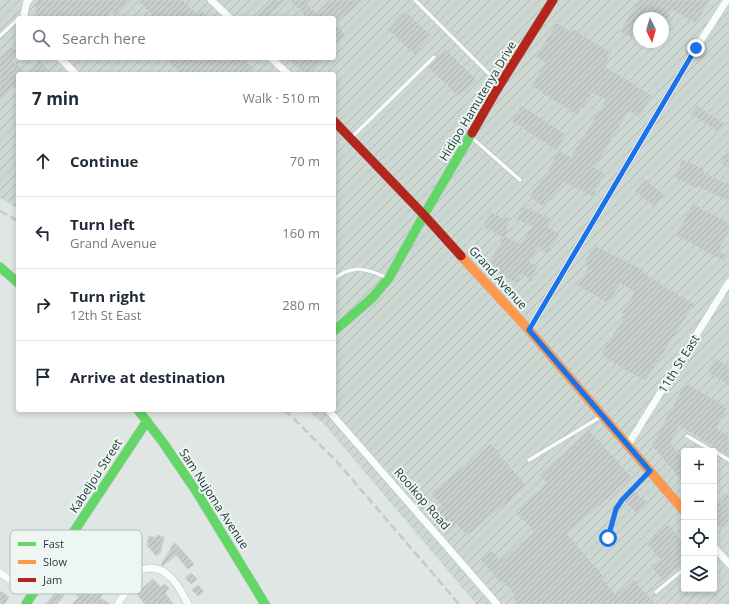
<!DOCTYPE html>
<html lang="en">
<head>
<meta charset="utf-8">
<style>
	body { margin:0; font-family:"Open Sans",sans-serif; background:#f2f2f3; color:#1f2937 }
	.controls { position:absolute; right:12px; bottom:12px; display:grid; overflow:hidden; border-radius:4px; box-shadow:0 2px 6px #0003 }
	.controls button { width:36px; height:36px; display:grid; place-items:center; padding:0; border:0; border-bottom:1px solid #e0e1e3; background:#fff; color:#1f2937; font:20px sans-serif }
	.compass { position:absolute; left:633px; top:12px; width:36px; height:36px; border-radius:50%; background:#fff; box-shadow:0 2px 6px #0003; rotate:175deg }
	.stop { position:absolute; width:12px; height:12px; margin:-9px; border:3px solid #1a73e8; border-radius:50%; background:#fff }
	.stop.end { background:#1a73e8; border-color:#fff; box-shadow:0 1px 4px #0008 }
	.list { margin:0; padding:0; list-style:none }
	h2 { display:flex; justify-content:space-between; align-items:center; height:52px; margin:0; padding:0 16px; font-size:17px }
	h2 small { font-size:13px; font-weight:400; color:#747a83 }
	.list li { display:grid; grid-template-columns:26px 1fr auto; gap:12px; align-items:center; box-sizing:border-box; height:72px; padding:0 16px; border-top:1px solid #e0e1e3 }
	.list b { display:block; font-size:15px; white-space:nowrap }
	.list p { margin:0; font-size:13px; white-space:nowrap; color:#747a83 }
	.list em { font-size:13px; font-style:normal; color:#747a83 }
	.icon { flex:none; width:22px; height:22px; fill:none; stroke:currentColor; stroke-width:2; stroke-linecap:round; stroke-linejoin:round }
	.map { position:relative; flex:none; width:729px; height:604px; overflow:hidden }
	.search { position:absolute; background:#fff; box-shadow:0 2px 6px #0003; left:16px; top:16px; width:320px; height:44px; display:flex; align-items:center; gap:10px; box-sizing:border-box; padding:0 14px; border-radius:4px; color:#747a83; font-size:15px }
	.panel { position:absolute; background:#fff; box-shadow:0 2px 6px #0003; left:16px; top:72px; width:320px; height:340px; border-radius:4px }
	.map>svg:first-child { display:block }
</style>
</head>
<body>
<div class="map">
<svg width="729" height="604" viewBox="0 0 729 604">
	<defs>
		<pattern id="industrial-furrows" width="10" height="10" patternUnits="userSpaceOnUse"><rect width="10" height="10" fill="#cdd8d3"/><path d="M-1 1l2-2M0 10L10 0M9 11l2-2" fill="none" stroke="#b0bab6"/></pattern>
		<pattern id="building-hatch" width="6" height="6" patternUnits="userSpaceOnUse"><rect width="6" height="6" fill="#c7cdcb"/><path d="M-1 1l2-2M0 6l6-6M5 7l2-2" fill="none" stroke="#aab1af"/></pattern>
	</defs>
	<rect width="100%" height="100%" fill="#e0e6e3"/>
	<path fill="url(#industrial-furrows)" fill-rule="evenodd" d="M 0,0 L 729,0 L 729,604 L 476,604 L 325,425 L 307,410 L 334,410 L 334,74 L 18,74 L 18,209 L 0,198 ZM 18,18 L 334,18 L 334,58 L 18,58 ZM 639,18 L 663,18 L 663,42 L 639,42 ZM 684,451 L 714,451 L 714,589 L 684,589 Z"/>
	<path fill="url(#building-hatch)" stroke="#c9cfcc" d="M 41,0 L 131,0 L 116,16 L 112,11 L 105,18 L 36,18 L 36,5 Z
		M 138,0 L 182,0 L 197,14 L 201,10 L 210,18 L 148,18 L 152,14 Z
		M 273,0 L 285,0 L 267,18 L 261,18 L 258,15 Z
		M 289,0 L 311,0 L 307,4 L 317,14 L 331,0 L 362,0 L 335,25 L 346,35 L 334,48 L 334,18 L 308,18 Z
		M 639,0 L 710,0 L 696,23 L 672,10 L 668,18 L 639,18 L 639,42 L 620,31 Z
		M 404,11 L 431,35 L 415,54 L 387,29 Z
		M 557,23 L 572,33 L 574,30 L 611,53 L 604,66 L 652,96 L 639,117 L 630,112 L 628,114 L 627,113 L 594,168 L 604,173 L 593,196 L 563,181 L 544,207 L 530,196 L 549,170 L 558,151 L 571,157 L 606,100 L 592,92 L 577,115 L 532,86 L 546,63 L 536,57 Z
		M 11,47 L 18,51 L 12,61 L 26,73 L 39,61 L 53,74 L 18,74 L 18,90 L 14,86 L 0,101 L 0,57 Z
		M 445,49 L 476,80 L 458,97 L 428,67 Z
		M 165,58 L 251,58 L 247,63 L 254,70 L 250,74 L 182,74 Z
		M 288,58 L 325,58 L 310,74 L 305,74 Z
		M 522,106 L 566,135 L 556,150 L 512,121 Z
		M 697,106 L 725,124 L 719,132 L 691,114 Z
		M 729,146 L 729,167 L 721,163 Z
		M 682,160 L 704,169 L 703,173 L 729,185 L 729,201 L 697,186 L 697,188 L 675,178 Z
		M 645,179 L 664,195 L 655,207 L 635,191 Z
		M 693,204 L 729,223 L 729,231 L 718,251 L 727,256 L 724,261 L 676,235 Z
		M 523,207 L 552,219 L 548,227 L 559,234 L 547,253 L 538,247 L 529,262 L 537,266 L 531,281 L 523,273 L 517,283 L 496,272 L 498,268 L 489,262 L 505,236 L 520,244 L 533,226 L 517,220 Z
		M 491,212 L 502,218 L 504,216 L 510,219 L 506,229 L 508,230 L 504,238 L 483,226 Z
		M 594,245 L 644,271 L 643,273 L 694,304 L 645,381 L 601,355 L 625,315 L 622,313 L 635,292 L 620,283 L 608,303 L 578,285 L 589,267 L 584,264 Z
		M 716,359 L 729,366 L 729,385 L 708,372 Z
		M 686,383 L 727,408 L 716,428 L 729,436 L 729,456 L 679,425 L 670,444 L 684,461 L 684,484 L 652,445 L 667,418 L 666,417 L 676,402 L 675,401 Z
		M 589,430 L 631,477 L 567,534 L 603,576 L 601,578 L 616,595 L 634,580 L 655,604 L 519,604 L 513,597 L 515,595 L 504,582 L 502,584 L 481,560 L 492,551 L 500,561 L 534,532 L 515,511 L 547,484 L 540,475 Z
		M 491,444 L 526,486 L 466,536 L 457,524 L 450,530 L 434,512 L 442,506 L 431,493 Z
		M 729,490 L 729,522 L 726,527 L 719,527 L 714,521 L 714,497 L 720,504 Z
		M 635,492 L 646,502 L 636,512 L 625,502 Z
		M 668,525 L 684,544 L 684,563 L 663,581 L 651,566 L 660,559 L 647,543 Z
		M 157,535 L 164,537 L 160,553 L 156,556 L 147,545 L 149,536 L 156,538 Z
		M 174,543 L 178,546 L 194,564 L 188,569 L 176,555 L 163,566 L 161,565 Z
		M 126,544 L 131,551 L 120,560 L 126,567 L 90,556 L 80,570 L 84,573 L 83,574 L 96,582 L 101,573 L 107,576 L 111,572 L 117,579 L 107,587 L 100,598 L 110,604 L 72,604 L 79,597 L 69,589 L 57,604 L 46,604 L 72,572 L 71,571 L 81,559 L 80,558 L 87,548 L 107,554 L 113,546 L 119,550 Z
		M 191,573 L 197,579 L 191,584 L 185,578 Z
		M 153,579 L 161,587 L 164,584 L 169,588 L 165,593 L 173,604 L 145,604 L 136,593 L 140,586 L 143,588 Z
		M 198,585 L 204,591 L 198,596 L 192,590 Z
		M 0,591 L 9,597 L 4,604 L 0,604 Z"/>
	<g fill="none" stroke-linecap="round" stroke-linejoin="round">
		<defs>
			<path id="lane" d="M 415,0 L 499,84
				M 0,36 L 18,19
				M 470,136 L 520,180
				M 352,137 L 434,57
				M 334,279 C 338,276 343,272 348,271 C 362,266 375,273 388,278
				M 687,436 L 713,451
				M 714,451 L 729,460
				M 529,460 L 602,416
				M 608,538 L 616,509 L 622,500 L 649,472
				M 656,592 L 684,569"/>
			<path id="street" d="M 211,0 L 230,18
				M 25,18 L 24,14 L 27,1 L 29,0
				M 60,58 L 76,74
				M 271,58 L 288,74
				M 529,330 L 696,48 L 727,0
				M 328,410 L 497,604
				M 628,445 L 729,282
				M 714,547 L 729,564
				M 0,573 L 32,595
				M 118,604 L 140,570 C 143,570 147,568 150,568 C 170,568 180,589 188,604"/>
			<path id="fast" d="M 0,267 L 18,283
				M 334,331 L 372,298 L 389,278 L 424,215 L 472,133
				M 138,410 L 162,441 L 196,491 L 265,604
				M 26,604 L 147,421"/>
			<path id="slow" d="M 461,256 L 529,330 L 684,511"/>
			<path id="jam" d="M 334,121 L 424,215 L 461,256
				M 472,133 L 496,91 L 553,0"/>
		</defs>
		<use href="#lane" stroke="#bdc3c0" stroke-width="5"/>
		<use href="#street" stroke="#bdc3c0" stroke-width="8"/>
		<use href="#fast" stroke="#bcc4c1" stroke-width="10"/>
		<use href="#slow" stroke="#bcc4c1" stroke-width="10"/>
		<use href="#jam" stroke="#bcc4c1" stroke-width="10"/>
		<use href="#lane" stroke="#fafbfb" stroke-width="3.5"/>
		<use href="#street" stroke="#fafbfb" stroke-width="7"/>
		<use href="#fast" stroke="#63d668" stroke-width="9"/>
		<use href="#slow" stroke="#ff974d" stroke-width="9"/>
		<use href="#jam" stroke="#b3261e" stroke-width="9"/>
		<path stroke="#c5c9c8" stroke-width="2.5" stroke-dasharray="8 4" stroke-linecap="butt" d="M 0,211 L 18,221
			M 285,410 L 338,463 L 459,604"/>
	</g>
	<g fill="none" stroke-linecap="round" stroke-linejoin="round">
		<path stroke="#1a73e8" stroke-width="5" d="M 608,538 L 616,509 L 622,500 L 650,471 L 529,330 L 696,48"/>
	</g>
	<g text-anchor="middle" stroke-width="4" stroke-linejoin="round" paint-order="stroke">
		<g font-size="12" fill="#1f3833" stroke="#edf6f2">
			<text transform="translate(478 101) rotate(-59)" y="4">Hidipo Hamutenya Drive</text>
			<text transform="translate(498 278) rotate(48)" y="4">Grand Avenue</text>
			<text transform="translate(679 364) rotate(-58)" y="4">11th St East</text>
			<text transform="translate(96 476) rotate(-57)" y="4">Kabeljou Street</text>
			<text transform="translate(214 499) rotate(57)" y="4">Sam Nujoma Avenue</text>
			<text transform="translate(422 499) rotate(49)" y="4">Rooikop Road</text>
		</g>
	</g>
	<rect x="10" y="530" width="132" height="64" rx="6" fill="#edf6f2" stroke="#afbdb9" stroke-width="1"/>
	<rect x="18" y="542" width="18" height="4" fill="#63d668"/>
	<rect x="18" y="560" width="18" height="4" fill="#ff974d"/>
	<rect x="18" y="578" width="18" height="4" fill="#b3261e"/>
	<g font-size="11" fill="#1f3833">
		<text x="43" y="548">Fast</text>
		<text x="43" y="566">Slow</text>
		<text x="43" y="584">Jam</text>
	</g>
</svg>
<div class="controls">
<button>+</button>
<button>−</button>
<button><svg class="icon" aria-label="locate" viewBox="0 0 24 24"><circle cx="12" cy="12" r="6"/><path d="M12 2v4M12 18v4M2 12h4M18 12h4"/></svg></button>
<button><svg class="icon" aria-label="layers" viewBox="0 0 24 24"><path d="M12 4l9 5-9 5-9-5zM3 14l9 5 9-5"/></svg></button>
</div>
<svg class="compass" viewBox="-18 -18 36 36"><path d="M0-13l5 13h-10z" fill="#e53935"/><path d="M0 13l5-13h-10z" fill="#747a83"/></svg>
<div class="stop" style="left:608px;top:538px"></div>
<div class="stop end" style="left:696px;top:48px"></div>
<div class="search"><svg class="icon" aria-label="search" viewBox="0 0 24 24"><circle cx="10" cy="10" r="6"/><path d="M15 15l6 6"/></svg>Search here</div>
<section class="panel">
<h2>7 min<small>Walk · 510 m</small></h2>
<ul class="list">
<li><svg class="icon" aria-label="ahead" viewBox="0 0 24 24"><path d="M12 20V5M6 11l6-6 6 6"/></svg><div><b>Continue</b></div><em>70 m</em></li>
<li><svg class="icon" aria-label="left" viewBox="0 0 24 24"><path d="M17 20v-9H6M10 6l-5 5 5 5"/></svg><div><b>Turn left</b><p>Grand Avenue</p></div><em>160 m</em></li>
<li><svg class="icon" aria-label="right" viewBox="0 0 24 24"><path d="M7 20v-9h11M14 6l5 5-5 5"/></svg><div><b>Turn right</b><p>12th St East</p></div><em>280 m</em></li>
<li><svg class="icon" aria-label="arrive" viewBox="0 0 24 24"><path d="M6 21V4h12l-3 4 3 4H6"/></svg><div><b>Arrive at destination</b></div></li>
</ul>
</section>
</div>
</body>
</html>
